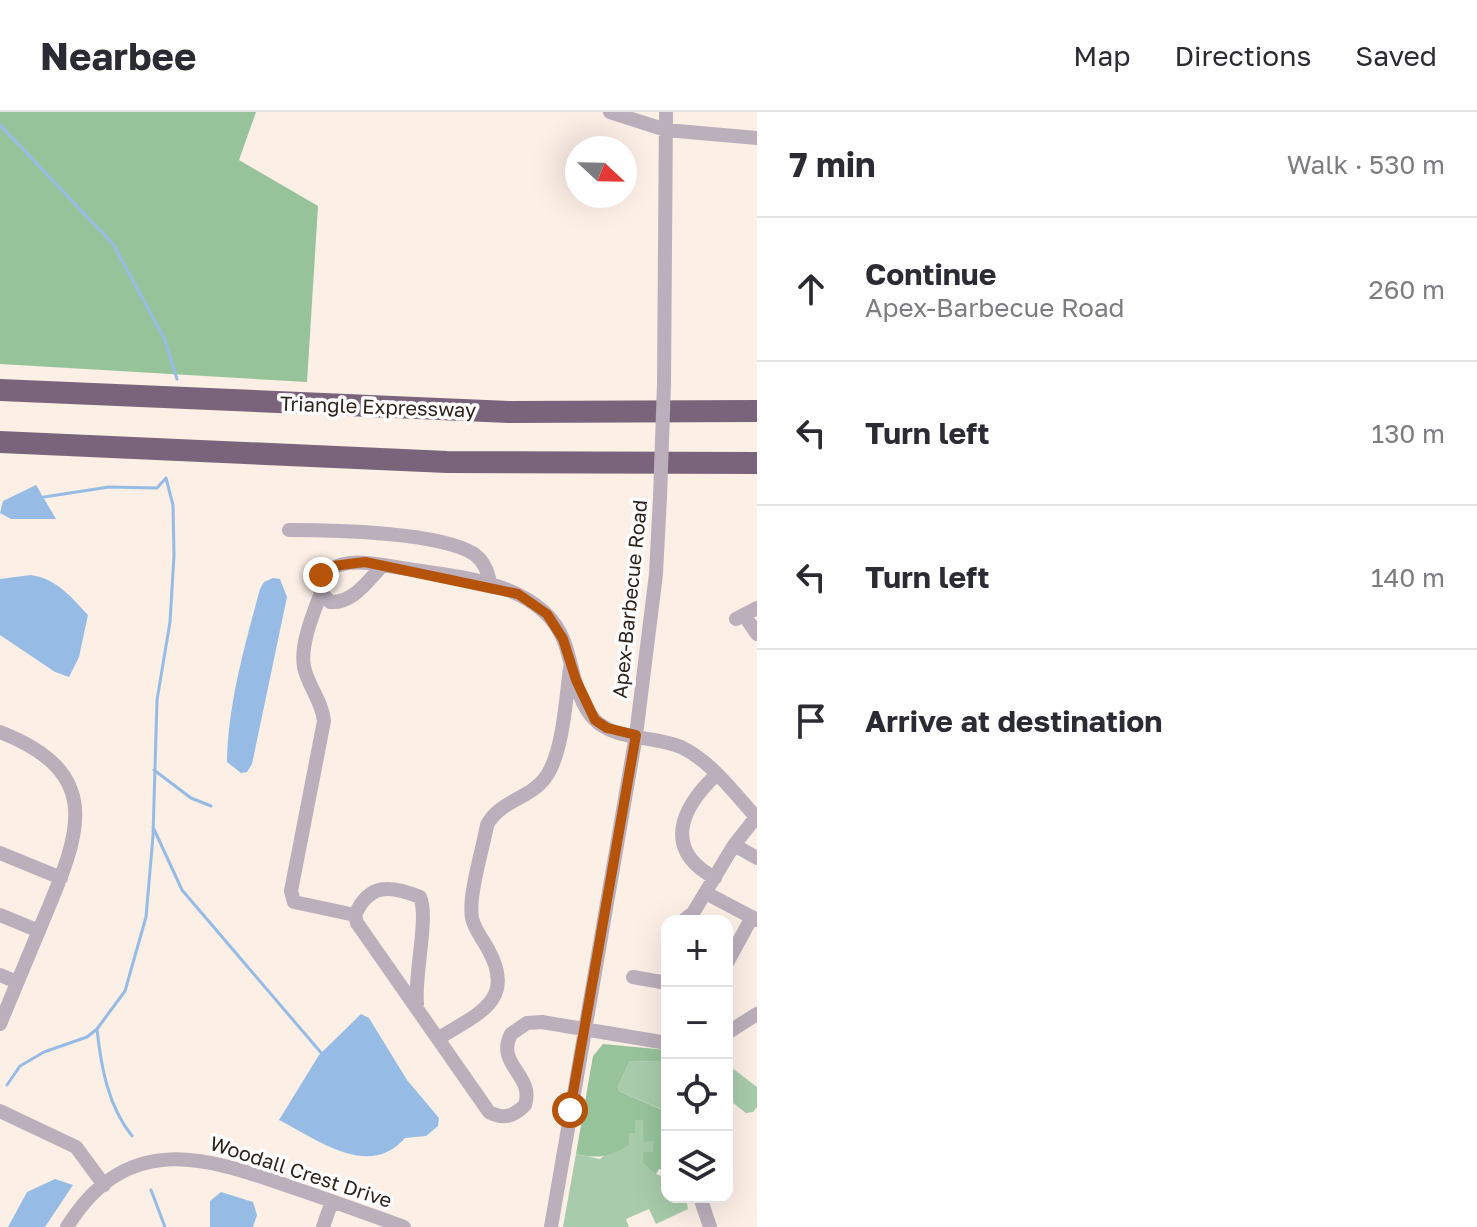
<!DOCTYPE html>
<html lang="en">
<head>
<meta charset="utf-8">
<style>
	body { margin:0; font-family:"Golos Text",sans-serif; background:#f7f7f7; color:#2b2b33 }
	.controls { position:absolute; right:24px; bottom:24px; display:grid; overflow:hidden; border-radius:16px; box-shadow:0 8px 32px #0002 }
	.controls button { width:72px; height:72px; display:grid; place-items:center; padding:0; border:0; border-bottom:2px solid #e1e1e2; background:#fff; color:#2b2b33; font:40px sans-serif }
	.compass { position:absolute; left:565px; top:24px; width:72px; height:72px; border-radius:50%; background:#fff; box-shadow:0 8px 32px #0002; rotate:112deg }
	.stop { position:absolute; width:24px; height:24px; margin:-18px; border:6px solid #b45309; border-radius:50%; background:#fff }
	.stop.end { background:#b45309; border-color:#fff; box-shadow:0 2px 8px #0008 }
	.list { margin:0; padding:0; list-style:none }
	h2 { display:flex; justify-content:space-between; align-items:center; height:104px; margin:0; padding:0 32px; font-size:34px }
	h2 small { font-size:26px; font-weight:400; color:#7c7c81 }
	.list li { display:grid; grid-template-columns:52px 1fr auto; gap:24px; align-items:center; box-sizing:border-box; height:144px; padding:0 32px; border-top:2px solid #e1e1e2 }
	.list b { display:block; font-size:30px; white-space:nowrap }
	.list p { margin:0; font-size:26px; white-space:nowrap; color:#7c7c81 }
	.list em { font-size:26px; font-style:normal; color:#7c7c81 }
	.icon { flex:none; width:44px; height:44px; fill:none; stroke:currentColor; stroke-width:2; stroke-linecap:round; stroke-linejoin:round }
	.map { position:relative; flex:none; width:757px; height:1115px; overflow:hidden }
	header { display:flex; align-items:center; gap:48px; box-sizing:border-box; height:112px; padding:0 40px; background:#fff; border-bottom:2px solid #e1e1e2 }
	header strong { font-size:38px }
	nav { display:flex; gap:44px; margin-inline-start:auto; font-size:28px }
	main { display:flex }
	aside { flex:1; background:#fff }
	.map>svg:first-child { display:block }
</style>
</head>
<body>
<header>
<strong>Nearbee</strong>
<nav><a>Map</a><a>Directions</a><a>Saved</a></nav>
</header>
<main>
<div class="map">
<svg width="757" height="1115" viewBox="0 0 757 1115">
	<rect width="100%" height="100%" fill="#fbefe6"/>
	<path fill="#a8ccab" d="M 630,949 L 667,950 L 667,994 L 661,997 L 619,979 L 618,974 Z
		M 727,952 L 757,975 L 757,995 L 753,1000 L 746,1001 L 727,986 Z
		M 635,1008 L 643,1008 L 654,1029 L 656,1062 L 667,1066 L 667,1085 L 686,1085 L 688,1097 L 656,1112 L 649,1097 L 626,1107 L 629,1115 L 563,1115 L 576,1042 L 600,1047 L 629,1021 L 635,1020 Z"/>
	<path fill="#97c39b" d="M 0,0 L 256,0 L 239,48 L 318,94 L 307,270 L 0,252 Z
		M 603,932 L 667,938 L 667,950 L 630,949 L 618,974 L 619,979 L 660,997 L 667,994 L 667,1060 L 659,1057 L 656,1062 L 643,1051 L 643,1040 L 653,1040 L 654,1029 L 644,1030 L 643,1008 L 635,1008 L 635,1021 L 629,1021 L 629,1033 C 609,1045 599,1047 576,1042 L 593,944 Z"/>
	<path fill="#96bce6" d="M 36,373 L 56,407 L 11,407 L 0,401 L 3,389 Z
		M 31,463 C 57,467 70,484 88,503 L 79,545 L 69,565 L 55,560 L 0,523 L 0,467 Z
		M 273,466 L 280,467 L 287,485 L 252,652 L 247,660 L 241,661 L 227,650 C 228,591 245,533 260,477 L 264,470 Z
		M 361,902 L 369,906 L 407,968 L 439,1006 L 438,1014 L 426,1024 L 405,1026 C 369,1068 317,1027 279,1008 L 319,943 Z
		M 55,1067 L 73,1073 L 45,1115 L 8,1115 L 27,1080 Z
		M 221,1080 L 253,1090 L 257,1103 L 253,1115 L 210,1115 L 210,1089 Z"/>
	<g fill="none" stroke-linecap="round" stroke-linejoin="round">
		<path stroke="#96bce6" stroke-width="3" d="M 0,13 L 113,132 L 164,226 L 177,267
			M 44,385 L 109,375 L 157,376 L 166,366
			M 154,658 L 191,686 L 211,694
			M 153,715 L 182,778 L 323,943
			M 97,917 C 101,955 108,994 132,1024
			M 7,973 L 20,954 L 44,940 L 87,925 L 97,917 L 125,879 L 146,805 L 153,724 L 157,588 L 170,510 L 174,443 L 173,393 L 166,366
			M 151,1078 L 165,1115"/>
		<path stroke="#baafbb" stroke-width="14" d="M 610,0 L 666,18 L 757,26
			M 664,272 L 666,0
			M 289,418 C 332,418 440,420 474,442 C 485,450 488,461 491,474
			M 383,453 C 368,468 353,492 330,490 L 320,479 L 321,463 C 340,448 359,449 383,453 C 441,464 539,464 564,529 C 573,553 576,590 595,608 C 614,628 656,624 681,635 C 711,649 734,681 756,705
			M 321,481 C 313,502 300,533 304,555 C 308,574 322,589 324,609 L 291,779 L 294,790 L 355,803
			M 744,503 L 757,522
			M 736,507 L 757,496
			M 0,620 C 105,661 80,721 45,804 C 30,840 15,876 0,912
			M 734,733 L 757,746
			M 0,741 L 61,766
			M 715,766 C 663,738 680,697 716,663
			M 706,781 L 757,808
			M 0,803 L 39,819
			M 683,809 L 693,801 L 734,733 L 757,704
			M 727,851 L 752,805
			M 0,863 L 17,870
			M 633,865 L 667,871
			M 417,892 C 414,862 429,806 420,785 C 390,773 369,771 355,803 L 357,811 L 489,1000 C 504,1008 514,1004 525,993 C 535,963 495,953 511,922 L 527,911 L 542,910 L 667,931
			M 727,921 L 757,902
			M 439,926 C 477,902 516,889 489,839 C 483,827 475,819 472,806 C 468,783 483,737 487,713 C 500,688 530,687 545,666 C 563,643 566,585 570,556
			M 0,999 L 76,1035 L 104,1073
			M 700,1085 L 710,1115
			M 67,1115 C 125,1021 201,1043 288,1074 C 327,1087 365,1101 404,1115
			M 323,1115 L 332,1089
			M 551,1115 L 636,623 L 656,462 L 660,385"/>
		<path stroke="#79647c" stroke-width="22" d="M 0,278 L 509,300 L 757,299
			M 0,330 L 447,350 L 757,351"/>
		<path stroke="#baafbb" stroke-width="14" d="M 660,385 L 664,272"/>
	</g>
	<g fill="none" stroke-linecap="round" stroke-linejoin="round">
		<path stroke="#b45309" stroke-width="10" d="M 321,463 L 333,454 L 365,450 L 518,482 L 547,502 L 563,527 L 576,568 L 595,608 L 607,616 L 636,623 L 570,998"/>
	</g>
	<g text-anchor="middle" stroke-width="7" stroke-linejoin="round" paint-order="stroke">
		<g font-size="20" fill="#2d231a" stroke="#fff">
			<text transform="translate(378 295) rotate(2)" y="7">Triangle Expressway</text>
			<text transform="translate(630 487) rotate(-84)" y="7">Apex-Barbecue Road</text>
			<text transform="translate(301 1060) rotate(18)" y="7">Woodall Crest Drive</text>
		</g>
	</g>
</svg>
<div class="controls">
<button>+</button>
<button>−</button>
<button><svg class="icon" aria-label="locate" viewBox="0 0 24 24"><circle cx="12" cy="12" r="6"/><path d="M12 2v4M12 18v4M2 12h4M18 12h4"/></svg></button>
<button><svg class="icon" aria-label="layers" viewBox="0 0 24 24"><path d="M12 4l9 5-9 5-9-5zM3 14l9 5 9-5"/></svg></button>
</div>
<svg class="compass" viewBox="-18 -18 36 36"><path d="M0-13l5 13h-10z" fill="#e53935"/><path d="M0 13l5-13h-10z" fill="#7c7c81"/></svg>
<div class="stop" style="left:570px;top:998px"></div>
<div class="stop end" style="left:321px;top:463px"></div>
</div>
<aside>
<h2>7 min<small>Walk · 530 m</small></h2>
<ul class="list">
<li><svg class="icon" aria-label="ahead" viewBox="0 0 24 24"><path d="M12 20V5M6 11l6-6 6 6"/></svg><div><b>Continue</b><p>Apex-Barbecue Road</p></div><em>260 m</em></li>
<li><svg class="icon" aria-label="left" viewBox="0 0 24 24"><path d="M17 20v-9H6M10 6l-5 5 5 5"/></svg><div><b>Turn left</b></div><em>130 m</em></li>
<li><svg class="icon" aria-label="left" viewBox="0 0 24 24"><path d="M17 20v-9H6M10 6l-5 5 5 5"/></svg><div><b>Turn left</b></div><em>140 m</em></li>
<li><svg class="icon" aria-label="arrive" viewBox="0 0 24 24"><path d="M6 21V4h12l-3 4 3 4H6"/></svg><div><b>Arrive at destination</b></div></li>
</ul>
</aside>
</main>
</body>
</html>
